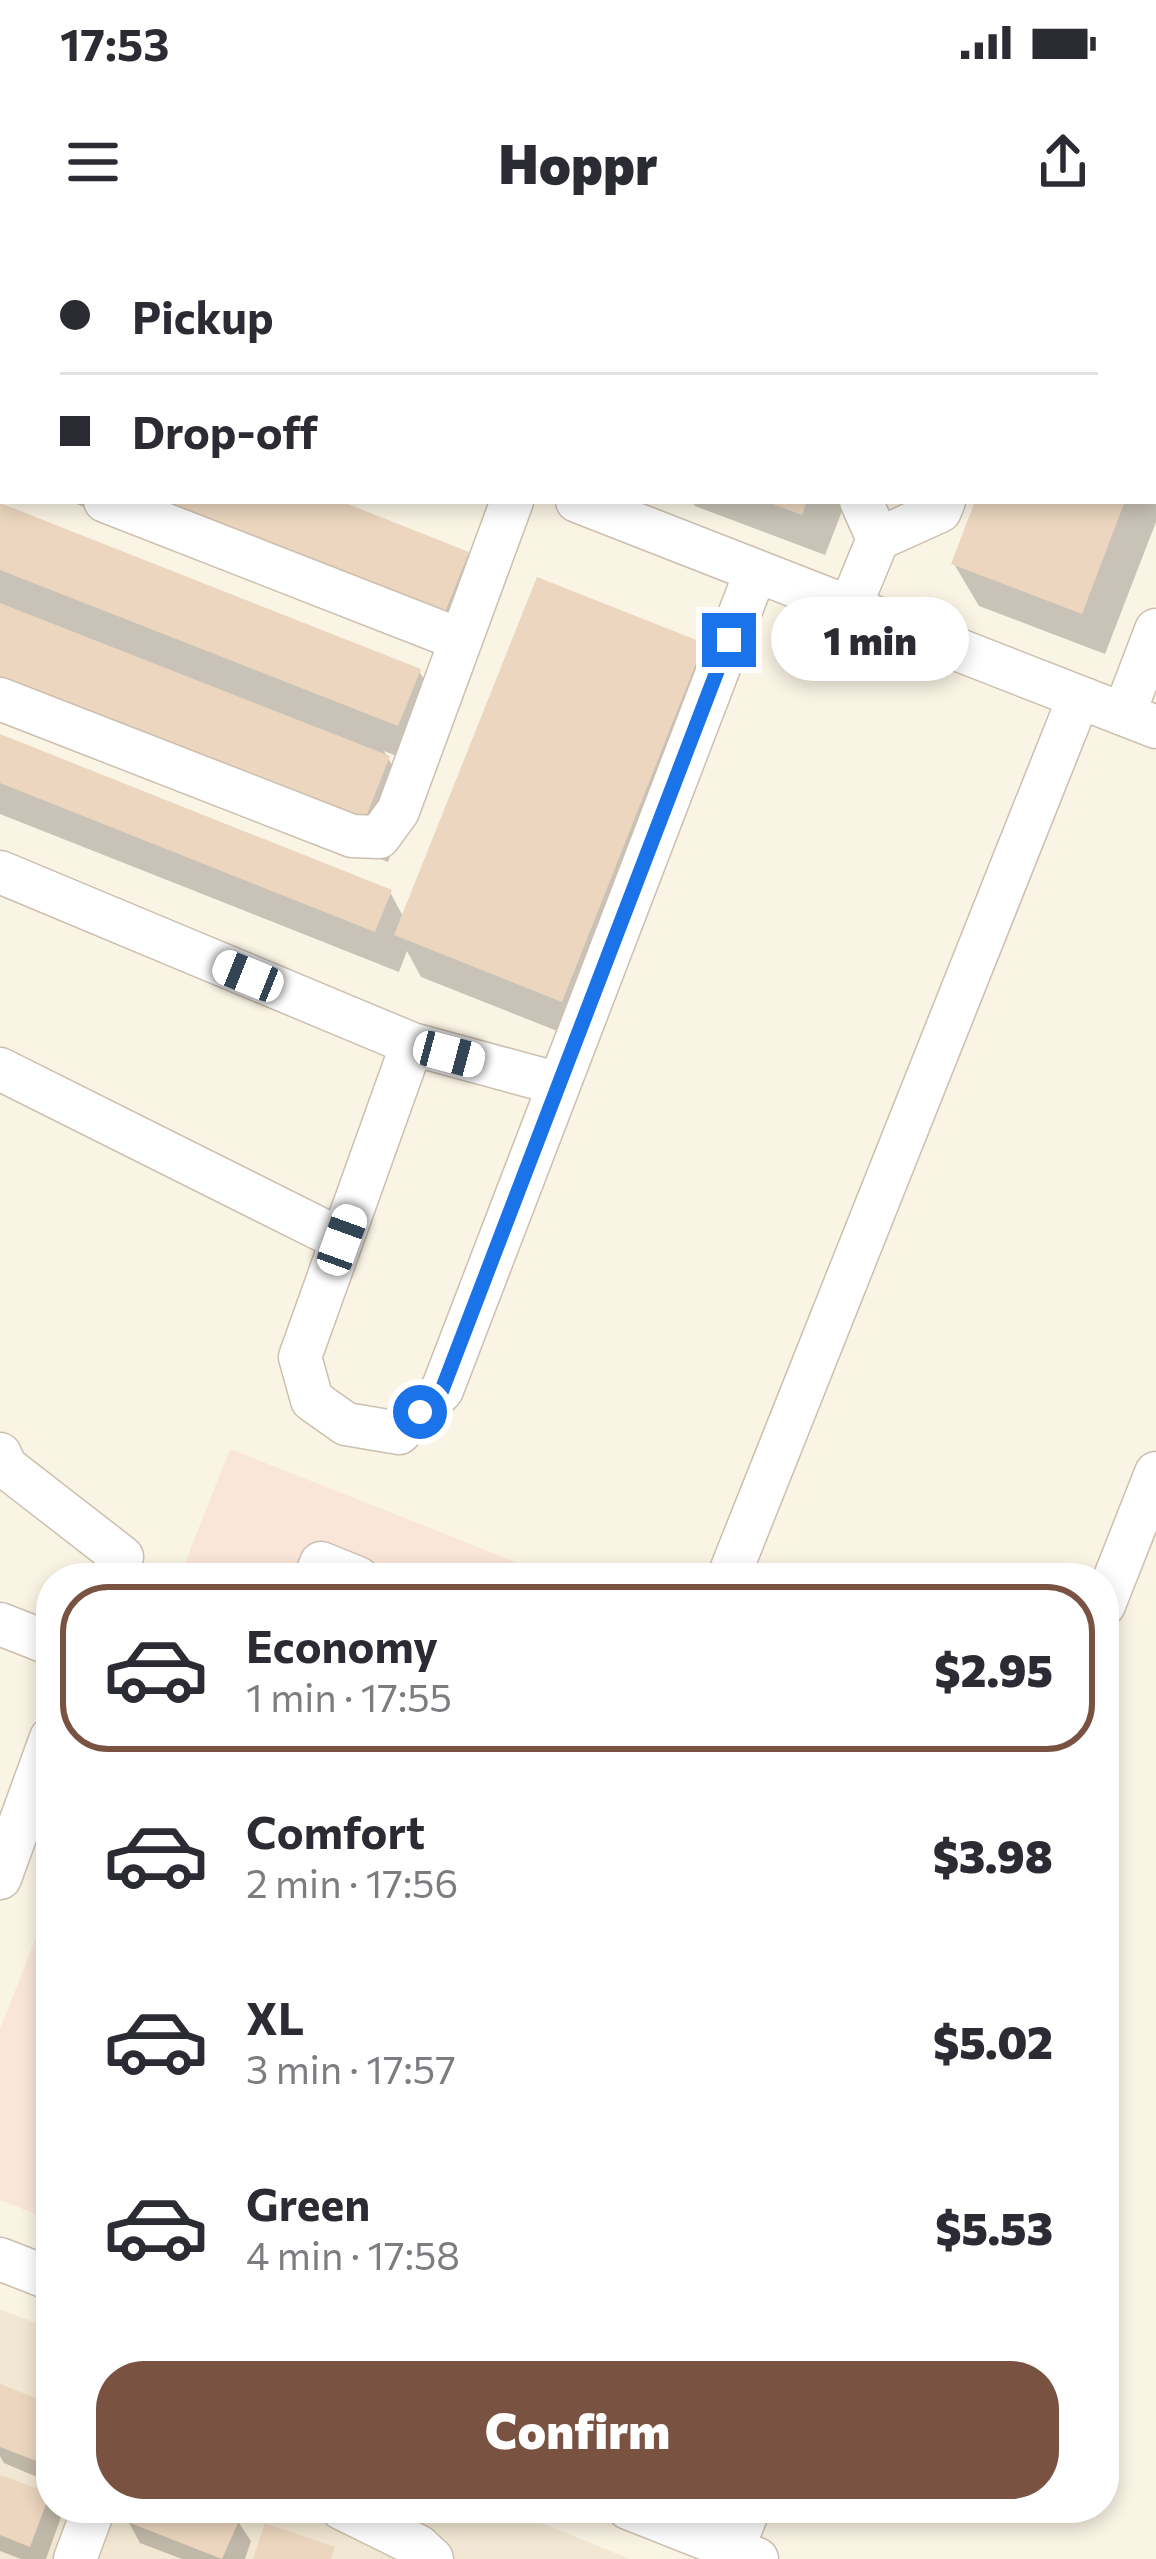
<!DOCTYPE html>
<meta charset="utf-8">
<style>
body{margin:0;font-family:Commissioner,sans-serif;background:#f2f2f3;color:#2b2b33;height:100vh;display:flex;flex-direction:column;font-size:45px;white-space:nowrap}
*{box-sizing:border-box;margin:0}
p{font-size:39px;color:#7c7c81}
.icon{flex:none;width:66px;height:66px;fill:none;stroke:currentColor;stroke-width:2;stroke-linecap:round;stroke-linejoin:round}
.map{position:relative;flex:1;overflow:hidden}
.sheet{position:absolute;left:36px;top:1323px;width:1083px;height:960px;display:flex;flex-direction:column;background:#fff;border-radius:48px;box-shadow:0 6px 18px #0003}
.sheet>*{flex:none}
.top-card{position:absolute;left:0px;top:0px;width:1158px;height:264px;box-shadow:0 6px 18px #0003;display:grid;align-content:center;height:264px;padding:0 60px;background:#fff}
.end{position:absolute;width:54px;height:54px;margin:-27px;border:15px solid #1a73e8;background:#fff;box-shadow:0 0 0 6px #fff}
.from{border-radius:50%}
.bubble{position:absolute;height:84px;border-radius:42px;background:#fff;box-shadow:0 6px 18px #0003;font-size:39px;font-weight:800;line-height:84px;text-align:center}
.car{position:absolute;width:36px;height:72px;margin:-36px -18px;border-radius:15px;box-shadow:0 0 9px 3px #0007;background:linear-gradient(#fff 24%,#345 0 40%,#fff 0 76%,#345 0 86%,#fff 0)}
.top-card b{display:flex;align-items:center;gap:42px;height:114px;font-size:45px}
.top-card b+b{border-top:3px solid #e1e1e2}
.top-card i{width:30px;height:30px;background:#2b2b33}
ul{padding:21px 0 0;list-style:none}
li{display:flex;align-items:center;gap:36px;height:168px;margin:0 24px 18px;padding:0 36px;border:6px solid transparent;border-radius:48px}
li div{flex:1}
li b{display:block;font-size:45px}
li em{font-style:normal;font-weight:800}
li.current{border-color:#795242}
li>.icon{width:108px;height:108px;stroke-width:1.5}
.button{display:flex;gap:24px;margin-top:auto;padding:24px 60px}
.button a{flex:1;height:138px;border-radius:48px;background:#795242;color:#fff;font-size:48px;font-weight:800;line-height:138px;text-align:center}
.status{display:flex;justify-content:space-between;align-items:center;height:84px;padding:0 60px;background:#fff;direction:ltr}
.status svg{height:33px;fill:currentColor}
header{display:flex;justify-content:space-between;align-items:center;height:156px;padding:0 60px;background:#fff;font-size:54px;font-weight:800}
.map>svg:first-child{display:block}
</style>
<div class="status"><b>17:53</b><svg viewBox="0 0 49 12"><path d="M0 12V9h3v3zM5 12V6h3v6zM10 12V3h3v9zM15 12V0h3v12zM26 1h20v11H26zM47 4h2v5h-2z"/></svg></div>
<header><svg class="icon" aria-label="menu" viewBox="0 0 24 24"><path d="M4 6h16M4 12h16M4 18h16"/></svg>Hoppr<svg class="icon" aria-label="share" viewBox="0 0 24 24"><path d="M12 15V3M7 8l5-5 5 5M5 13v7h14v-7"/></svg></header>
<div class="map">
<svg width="1156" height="2319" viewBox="0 0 1156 2319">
<rect width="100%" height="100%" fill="#faf4e4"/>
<path fill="#f1e7d3" d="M0 2069 51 2089V2268H504L630 2319H0Z"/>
<path fill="#f9e6d9" d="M230 1209 556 1338H179Z
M51 1660V1980L0 1960V1789Z"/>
<path fill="#0003" d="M91 0H142L141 3Z
M167 0H301L166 3Z
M434 0H631L433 3Z
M757 0H946L756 3Z
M1079 0H1156V282L1105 414 979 366 954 324 979 261H1155V3H1078Z
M0 131 3 132V235L0 234Z
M69 261H332L467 314 491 356 467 417Z
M692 261H846L825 315 695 266Z
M0 266 419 431 443 473 422 526 384 511 412 560 388 622 0 470Z
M702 405 726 447 585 802 421 737 407 711 399 732 0 574V497L390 652 404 678Z
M0 2147 51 2167V2243L4 2223 0 2216Z
M0 2238 48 2255 51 2268H55L61 2277 46 2319H21L0 2311Z
M132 2268H229L251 2301 245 2319H182L140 2303 128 2281Z"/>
<path fill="#ecd6bf" d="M148 261H340L469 312 443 377Z
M765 261H807L802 275Z
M975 261H1125L1082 374 951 324Z
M0 263 421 429 398 486 0 330Z
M537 337 704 403 562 762 394 695Z
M0 363 390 516 364 582 0 439Z
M0 494 392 650 375 692 0 543Z
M0 2144 51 2164V2210L45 2207 39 2222 0 2207Z
M0 2235 50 2253 30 2307 0 2295Z
M129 2268H220L241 2276 222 2319 125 2281Z
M265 2283 335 2307 331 2319H253Z"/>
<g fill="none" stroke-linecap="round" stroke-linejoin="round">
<defs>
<path id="minor" d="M286 3 287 0
M397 3 398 0
M614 3 615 0
M724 3 726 0
M941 3 942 0
M1043 3 1044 0
M0 36 3 37
M0 220 3 221
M105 261 461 400
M577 261 1156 487
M878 299 940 271 944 261
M850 367 878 299 861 261
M0 459 352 596 379 597 398 571 512 261
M1124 474 1156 390
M0 632 412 804
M0 829 342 1000
M559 844 412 804 300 1117 312 1160 346 1184 399 1193 442 1150 756 331
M0 1214 6 1227 122 1317 113 1338
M315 1338 321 1323 358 1338
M728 1338 1079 457
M1104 1365 1156 1233
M0 1384 51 1404
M0 1638 51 1498
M0 2019 51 2039
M341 2268 418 2306 432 2319
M628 2268 757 2319
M75 2319 94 2268
M729 2319 749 2268"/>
</defs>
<use href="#minor" stroke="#ccbfaf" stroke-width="45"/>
<use href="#minor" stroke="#fff" stroke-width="42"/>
</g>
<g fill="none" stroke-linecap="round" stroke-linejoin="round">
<path stroke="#1a73e8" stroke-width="15" d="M420 1172 442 1150 729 400"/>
</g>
</svg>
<i class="end from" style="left:420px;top:1172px"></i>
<i class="end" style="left:729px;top:400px"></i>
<div class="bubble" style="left:771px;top:357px;width:198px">1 min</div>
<i class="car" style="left:248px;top:736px;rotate:292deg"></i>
<i class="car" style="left:449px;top:814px;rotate:105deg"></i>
<i class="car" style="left:342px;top:1000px;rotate:20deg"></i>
<div class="top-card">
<b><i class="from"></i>Pickup</b>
<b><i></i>Drop-off</b>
</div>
<section class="sheet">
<ul>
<li class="current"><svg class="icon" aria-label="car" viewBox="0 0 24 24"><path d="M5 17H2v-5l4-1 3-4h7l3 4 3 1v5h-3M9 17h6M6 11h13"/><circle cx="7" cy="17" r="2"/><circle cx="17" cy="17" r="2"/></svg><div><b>Economy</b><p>1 min · 17:55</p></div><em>$2.95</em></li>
<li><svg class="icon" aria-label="car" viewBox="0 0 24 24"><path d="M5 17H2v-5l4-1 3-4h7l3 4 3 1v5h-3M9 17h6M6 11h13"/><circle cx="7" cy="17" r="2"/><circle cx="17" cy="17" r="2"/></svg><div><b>Comfort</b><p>2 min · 17:56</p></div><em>$3.98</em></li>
<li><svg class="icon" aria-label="car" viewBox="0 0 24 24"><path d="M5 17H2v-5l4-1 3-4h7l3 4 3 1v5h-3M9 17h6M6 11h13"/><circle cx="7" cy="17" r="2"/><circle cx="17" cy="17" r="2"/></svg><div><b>XL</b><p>3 min · 17:57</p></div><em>$5.02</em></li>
<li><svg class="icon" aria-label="car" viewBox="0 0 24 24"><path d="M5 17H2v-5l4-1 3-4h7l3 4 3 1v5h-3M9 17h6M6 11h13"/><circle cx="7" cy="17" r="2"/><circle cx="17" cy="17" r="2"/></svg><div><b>Green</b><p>4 min · 17:58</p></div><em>$5.53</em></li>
</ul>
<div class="button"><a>Confirm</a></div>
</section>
</div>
